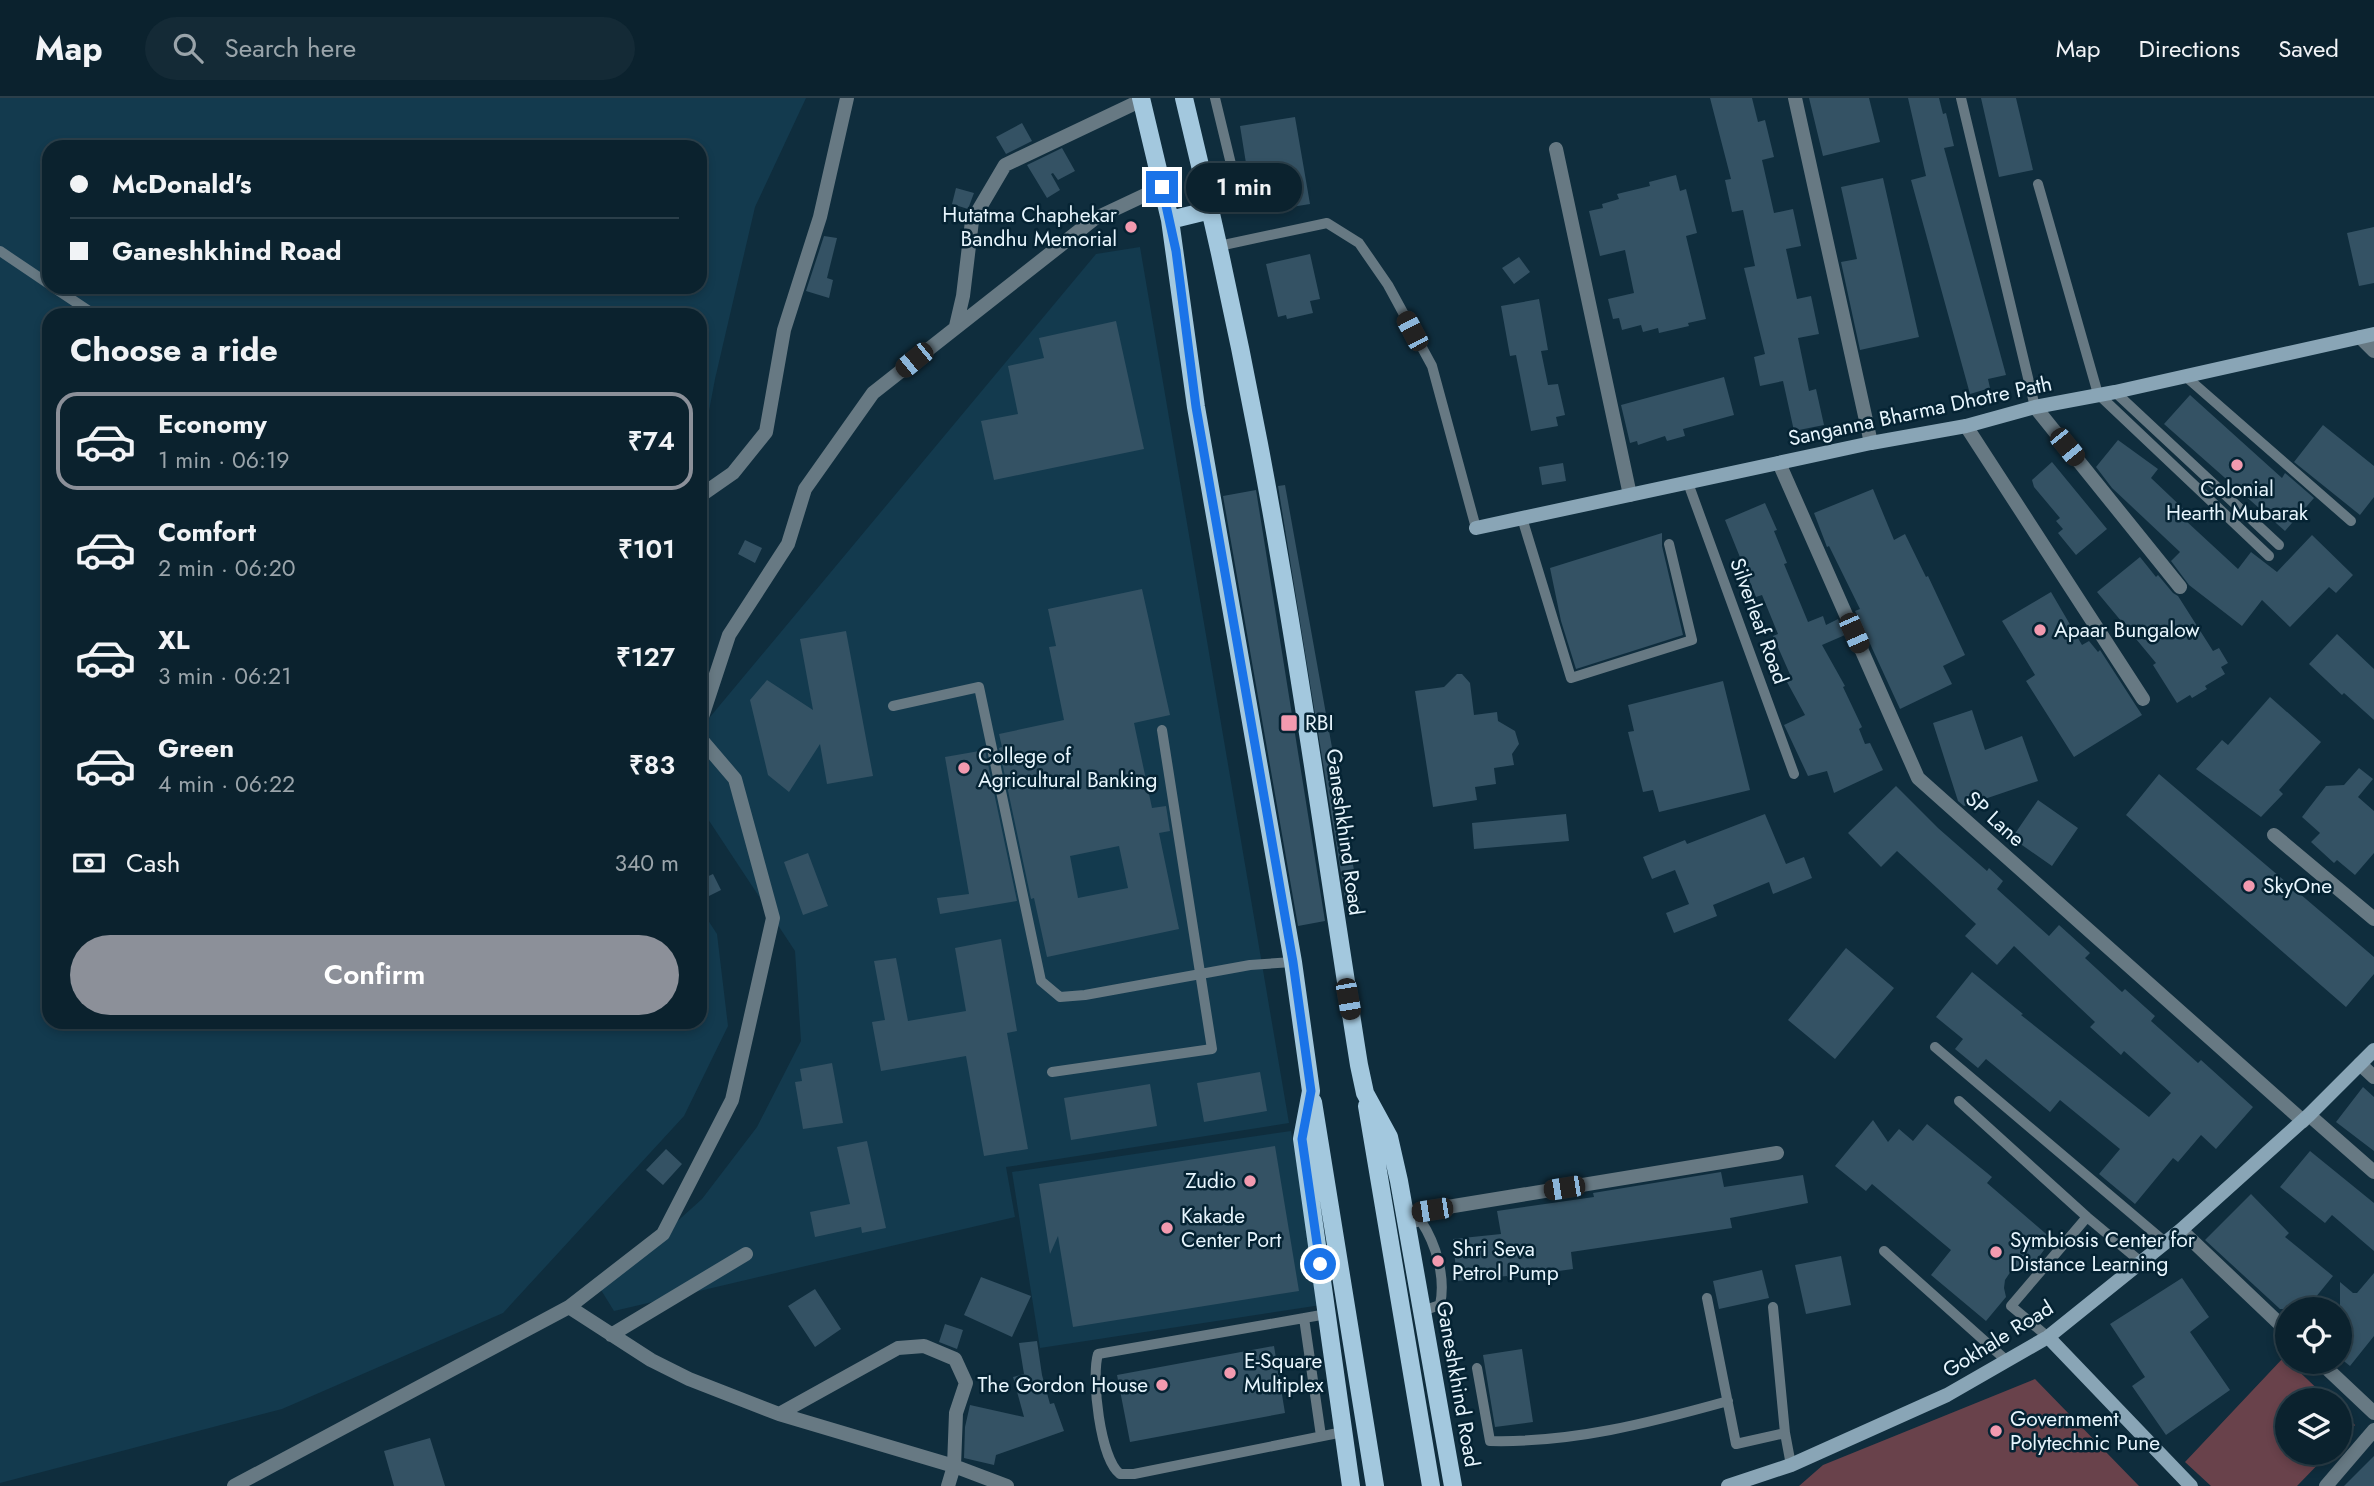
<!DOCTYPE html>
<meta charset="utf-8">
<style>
body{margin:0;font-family:Jost,sans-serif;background:#142a36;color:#f1f3f6;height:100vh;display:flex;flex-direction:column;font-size:26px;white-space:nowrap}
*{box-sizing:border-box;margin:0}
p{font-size:23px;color:#9aa4aa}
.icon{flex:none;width:38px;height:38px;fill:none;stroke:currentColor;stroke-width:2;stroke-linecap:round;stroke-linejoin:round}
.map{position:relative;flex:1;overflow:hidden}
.drawer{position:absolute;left:42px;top:210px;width:665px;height:721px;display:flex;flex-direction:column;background:#0b222e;border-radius:21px;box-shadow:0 4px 10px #0003,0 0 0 2px #2b3f4a}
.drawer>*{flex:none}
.top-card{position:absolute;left:42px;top:42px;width:665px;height:154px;border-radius:21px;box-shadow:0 4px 10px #0003,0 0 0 2px #2b3f4a;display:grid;align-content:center;height:154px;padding:0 28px;background:#0b222e}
.controls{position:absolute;left:2275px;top:1199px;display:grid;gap:14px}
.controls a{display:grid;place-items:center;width:77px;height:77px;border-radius:50%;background:#0b222e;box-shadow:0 4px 10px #0003,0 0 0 2px #2b3f4a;font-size:35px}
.end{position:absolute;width:32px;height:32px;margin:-16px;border:9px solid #1a73e8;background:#fff;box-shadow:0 0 0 4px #fff}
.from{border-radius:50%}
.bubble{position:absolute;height:49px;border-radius:24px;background:#0b222e;box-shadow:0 4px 10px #0003,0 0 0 2px #2b3f4a;font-size:23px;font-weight:600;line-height:49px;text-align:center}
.car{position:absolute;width:21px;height:42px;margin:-21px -10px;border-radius:9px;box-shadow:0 0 5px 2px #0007;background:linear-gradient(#222 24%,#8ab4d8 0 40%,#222 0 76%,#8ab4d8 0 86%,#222 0)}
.top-card b{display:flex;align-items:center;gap:24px;height:66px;font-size:26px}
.top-card b+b{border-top:2px solid #2b3f4a}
.top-card i{width:18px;height:18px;background:#f1f3f6}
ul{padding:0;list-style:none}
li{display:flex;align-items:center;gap:21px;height:98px;margin:0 14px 10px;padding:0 14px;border:4px solid transparent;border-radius:21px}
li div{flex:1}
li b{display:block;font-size:26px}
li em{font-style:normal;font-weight:600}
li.active{border-color:#8c9099}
li>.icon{width:63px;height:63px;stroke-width:1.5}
h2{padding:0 28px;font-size:32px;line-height:84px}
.pay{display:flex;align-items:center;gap:18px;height:77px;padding:0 28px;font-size:26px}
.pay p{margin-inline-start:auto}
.cta{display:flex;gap:14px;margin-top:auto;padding:14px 28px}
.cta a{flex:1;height:80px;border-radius:42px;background:#8c9099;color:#fff;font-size:28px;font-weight:600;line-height:80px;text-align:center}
header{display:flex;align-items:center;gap:42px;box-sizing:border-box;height:98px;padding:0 35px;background:#0b222e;border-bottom:2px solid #2b3f4a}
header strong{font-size:33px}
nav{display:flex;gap:38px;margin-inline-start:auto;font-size:24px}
.search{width:490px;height:63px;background:#142a36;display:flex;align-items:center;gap:18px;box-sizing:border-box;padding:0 24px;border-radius:38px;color:#9aa4aa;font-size:26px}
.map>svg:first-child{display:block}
</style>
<header>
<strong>Map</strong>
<div class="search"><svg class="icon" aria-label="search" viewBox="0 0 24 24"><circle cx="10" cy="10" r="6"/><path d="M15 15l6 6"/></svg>Search here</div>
<nav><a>Map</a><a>Directions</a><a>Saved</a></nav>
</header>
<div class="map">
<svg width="2374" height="1388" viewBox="0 0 2374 1388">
<rect width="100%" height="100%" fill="#0f2d3d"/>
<path fill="#133a4e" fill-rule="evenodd" d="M0 0H806L755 109 715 281 706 329 700 333V217H49V924H700V810L717 836 728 928 684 1018 503 1215 282 1311 0 1385ZM49 49H700V189H49Z
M1140 149 1289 1025 1006 1069 1015 1119 614 1213 601 1192 702 1101 757 1029 801 943 795 853 700 709V631L1096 156Z
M1291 1033 1321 1207 1040 1250 1012 1074Z"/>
<path fill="#69424b" d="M2284 1259 2329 1302H2287V1354L2329 1355 2297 1388H2211L2185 1364Z
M2035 1281 2139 1388H1799L1823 1367Z
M2340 1312 2355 1327 2340 1343Z"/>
<path fill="#345264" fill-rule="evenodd" d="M1710 0H1752L1758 24 1765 22 1774 59 1762 62 1774 115 1793 111 1801 148 1786 151 1797 201 1811 198 1819 236 1798 240 1809 293 1816 291 1824 327 1794 333 1783 283 1760 288 1754 259 1765 256 1744 170 1755 168 1743 112 1732 114 1725 82 1731 81Z
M1809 0H1869L1880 44 1823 58Z
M1908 0H1939L1943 16 1946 15 1954 48 1944 50 2006 277 1988 281 1990 290 1970 296 1911 82 1926 78Z
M1981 0H2016L2033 72 1999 79Z
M1295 19 1310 106 1254 115 1240 28Z
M1022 25 1032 43 1006 56 996 39Z
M1062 50 1075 73 1058 82 1053 75 1051 76 1060 92 1047 100 1027 67Z
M1676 77 1680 93 1686 91 1697 135 1686 138 1706 221 1688 225 1689 228 1659 235 1658 230 1643 234 1641 227 1622 232 1619 220 1613 221 1608 201 1634 195 1625 152 1600 158 1589 113 1603 110 1602 106 1619 101 1617 96 1650 88 1649 84Z
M1883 80 1919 239 1860 252 1841 164 1857 161 1841 89Z
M956 90 974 95 968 111 952 106Z
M2374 129V185L2359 188 2347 135Z
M824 138 837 140 827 180 833 182 829 200 806 193Z
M1310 156 1320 201 1310 203 1313 215 1287 221 1286 217 1278 219 1266 166Z
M1519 159 1530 174 1514 186 1502 170Z
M1539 201 1548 252 1541 253 1548 287 1558 286 1565 317 1556 319 1558 328 1531 333 1516 257 1510 258 1501 208Z
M1116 223 1144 351 994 382 981 323 1018 316 1008 268 1044 260 1039 240Z
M1724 279 1734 317 1683 331 1685 338 1667 343 1665 338 1638 347 1637 343 1630 345 1621 307Z
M2190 297 2282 380 2285 375 2314 400 2285 433 2164 326Z
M2323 327 2374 368V399L2360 417 2294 364Z
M2118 342 2158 371 2151 380 2190 417 2185 422 2238 471 2251 454 2277 474 2312 437 2353 477 2336 495 2329 489 2290 529 2262 502 2242 528 2189 487 2171 463 2180 454 2112 390 2096 369Z
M2052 364 2107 431 2076 457 2058 435 2063 431 2056 423 2060 420 2034 389 2032 382Z
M1563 365 1566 383 1542 387 1539 369Z
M1285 387 1362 817 1348 819 1278 388Z
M1873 391 1894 442 1905 436 1926 479 1928 478 1965 557 1943 568 1952 586 1900 611 1855 513 1860 511 1829 448 1827 449 1814 415Z
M1256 392 1325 823 1298 828 1223 398Z
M1765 405 1777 432 1774 433 1787 465 1784 466 1808 524 1823 518 1826 527 1838 521 1845 537 1822 547 1845 588 1843 589 1862 629 1859 631 1865 646 1870 645 1883 672 1834 695 1827 673 1808 678 1786 631 1784 627 1805 617 1787 584 1792 581 1773 538 1778 536 1762 497 1756 499 1725 422Z
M1662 435V448L1683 537 1576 571 1561 523 1550 470Z
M745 442 762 450 755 465 738 456Z
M2140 459 2156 479 2158 477 2173 495 2178 498 2213 553 2219 550 2228 565 2221 569 2225 576 2205 588 2207 591 2192 600 2190 597 2177 605 2153 567 2156 565 2097 494Z
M1142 491 1170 617 1134 625 1152 710 1166 708 1170 733 1159 735 1179 831 1047 859 1034 800 1031 801 999 650 1002 649 999 636 1064 622 1049 549 1056 548 1048 511ZM1119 748 1128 790 1078 800 1070 758Z
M2051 494 2082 547 2089 543 2098 554 2100 552 2142 617 2074 659 2026 583 2035 577 2002 523Z
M846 533 873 678 827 686 820 646 789 694 768 677 750 602 767 582 813 612 800 541Z
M2337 536 2374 571V622L2344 595 2342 597 2309 566Z
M1457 576H1462L1470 585 1474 617 1497 614 1498 623 1515 633 1519 646 1512 656 1514 667 1494 670 1496 686 1475 689 1477 702 1433 709 1415 593 1444 589Z
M1723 583 1750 692 1659 714 1653 692 1643 694 1628 634 1634 633 1628 607Z
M2270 599 2321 644 2279 692 2283 696 2261 719 2196 671 2222 642 2228 647Z
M1972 612 1985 652 2022 638 2038 683 1964 708 1958 703 1933 625Z
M985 652 1017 803 940 816 937 800 969 796 945 659Z
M2359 670 2373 681 2358 699 2374 713V755L2355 777 2337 762 2334 765 2311 744 2320 735 2302 719 2326 688 2344 687Z
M2159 676 2374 859V876L2346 909 2126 717Z
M1896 688 1938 730 1987 773 1989 770 2003 783 1997 791 2049 838 2059 827 2090 855 2085 860 2122 894 2125 891 2155 918 2151 923 2198 965 2201 962 2253 1009 2216 1051 2201 1037 2178 1064 2173 1060 2135 1106 2099 1076 2120 1051 2060 1002 2050 1014 1986 961 1978 970 1955 951 1963 941 1936 919 1972 874 2023 916 2021 917 2149 1019 2171 995 2124 953 2121 957 2090 929 2095 924 2014 848 1997 867 1965 838 1976 826 1897 753 1881 769 1848 735Z
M2038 702 2078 730 2052 768 2012 740Z
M1566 716 1569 743 1474 751 1472 725Z
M1765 716 1786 766 1804 759 1812 780 1773 796 1769 784 1713 807 1717 818 1674 835 1666 815 1689 806 1675 772 1652 781 1643 759 1685 742 1687 746Z
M808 755 828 808 803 817 784 764Z
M713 776 721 792 705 800 700 789V782Z
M1001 841 1017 933 1007 935 1028 1051 984 1058 966 958 881 973 872 924 885 922 874 863 896 860 908 923 966 913 955 850Z
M1846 850 1894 890 1835 961 1788 922Z
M832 965 843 1025 803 1031 795 984 802 983 800 971Z
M1260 974 1267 1013 1204 1024 1197 985Z
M1150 986 1157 1028 1071 1042 1064 1000Z
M2363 989 2374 999V1053L2336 1024Z
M1873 1022 1888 1044 1899 1031 1913 1043 1927 1026 1992 1079 1987 1085 2052 1141 2033 1167 2020 1168 2011 1173 2005 1182 2004 1190 2006 1199 1986 1223 1931 1177 1951 1152 1872 1086 1866 1093 1835 1068Z
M867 1043 886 1130 862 1135 861 1129 815 1139 810 1114 850 1106 837 1049Z
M1275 1048 1299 1193 1073 1229 1058 1138 1050 1156 1039 1086Z
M666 1051 682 1066 663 1087 646 1072Z
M2310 1053 2374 1105V1153L2332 1117 2325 1125 2280 1089Z
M1721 1074 1724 1089 1803 1077 1808 1105 1730 1120 1732 1130 1571 1154 1573 1171 1508 1180 1507 1178 1457 1183 1453 1141 1501 1136 1497 1113 1594 1099 1593 1095Z
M2251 1096 2289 1135 2285 1139 2333 1178 2306 1211H2280L2205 1142Z
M1841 1158 1851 1207 1806 1216 1795 1167Z
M1762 1172 1769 1200 1719 1211 1713 1183Z
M2374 1175V1238L2350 1268 2340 1260V1184L2353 1195H2357Z
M981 1179 1031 1198 1012 1239 964 1217Z
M2182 1180 2209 1219 2190 1234 2230 1292 2166 1337 2132 1288 2145 1279 2110 1226Z
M815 1191 841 1231 815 1249 788 1208Z
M945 1226 963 1232 957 1251 939 1244Z
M1037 1243 1042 1277 1050 1306 1054 1305 1064 1333 996 1357 994 1367 964 1360 965 1329 970 1307 1024 1319 1013 1279 1024 1276 1019 1245Z
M1274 1248 1285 1315 1130 1344 1117 1277Z
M1522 1251 1533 1324 1495 1329 1483 1257Z
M430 1340 445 1388H394L384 1353Z
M2374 1358V1388H2344Z"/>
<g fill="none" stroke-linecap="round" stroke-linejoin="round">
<path stroke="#677983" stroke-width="10" d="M1215 0 1238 95
M1961 0 2035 309
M2038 86 2098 296 2269 458
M1219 148 1327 125 1359 145 1388 187 1432 268 1476 430
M0 153 49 186
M53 189 95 217
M2184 277 2351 423
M2115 294 2279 447
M1688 385 1794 676
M1522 420 1571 580 1692 542 1669 446
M893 608 979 589 1041 883 1060 899 1085 897 1250 867 1293 864
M1935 949 2165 1144
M1052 974 1212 951 1162 632
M1959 1003 2087 1119 2141 1164
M1407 1126 1421 1123C1436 1146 1446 1179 1440 1207L1422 1213
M1884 1153 2007 1263
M1707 1200 1736 1346 1785 1335
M1773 1209 1785 1335 1791 1367
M1327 1216 1098 1256C1091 1279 1100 1361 1120 1376H1134L1343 1334
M1304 1220 1321 1338
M2048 1239 2011 1208 2087 1119
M1477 1270 1490 1343C1572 1345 1649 1325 1728 1303"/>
<path stroke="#677983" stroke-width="14" d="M1795 0 1871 345
M1556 51 1630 397
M956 228 963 198 972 123 1005 67 1142 2
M2360 239 2374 253
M2035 309 2180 489
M1966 328 2143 601
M1779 365 1918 680 2303 1023
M700 398 733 375 766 334 784 232 820 119 847 0
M700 625 729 537 788 446 805 391 873 295 1094 121 1162 89
M2274 737 2374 821
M2360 966 2374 979
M2309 1017 2374 1074
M1405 1116 1777 1055
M2181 1132 2287 1233
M569 1209 663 1136 732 1002 773 820 735 681 700 640
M611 1237 746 1156
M2320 1264 2374 1315
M779 1316 954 1368 948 1388
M234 1388 569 1209 651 1262 689 1281 779 1316 898 1250 924 1248 955 1261 966 1285 956 1315 954 1368 1007 1388
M2326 1388 2374 1332"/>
<path stroke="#89a5b6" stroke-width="14" d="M1476 430 1871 345 1966 328 2035 309 2115 294 2374 236
M2048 1239 2191 1388
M1728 1388 1791 1367 1947 1297 2048 1239 2181 1132 2309 1017 2374 952"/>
<path stroke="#a3c8de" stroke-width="18" d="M1141 0 1170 122 1196 309 1293 864 1311 993 1302 1041 1351 1388
M1184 0C1212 115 1237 230 1259 346 1298 552 1326 760 1359 967L1365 995 1389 1039 1399 1083 1453 1388
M1170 122 1211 112
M1313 1004 1375 1388
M1367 1008 1431 1388"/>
</g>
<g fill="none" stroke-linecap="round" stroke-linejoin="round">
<path stroke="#1a73e8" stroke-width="9" d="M1162 89 1176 153 1196 309 1293 864 1311 993 1302 1041 1320 1166"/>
</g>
<g fill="#f29aaf" stroke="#052333" stroke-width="2.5">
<circle cx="1131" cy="129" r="7"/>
<circle cx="2237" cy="367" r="7"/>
<circle cx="2040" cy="532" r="7"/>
<rect x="1280" y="616" width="18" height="18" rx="3.5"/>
<circle cx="964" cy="670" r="7"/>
<circle cx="2249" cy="788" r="7"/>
<circle cx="1250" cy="1083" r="7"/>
<circle cx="1167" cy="1130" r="7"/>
<circle cx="1996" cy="1154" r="7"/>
<circle cx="1438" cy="1163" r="7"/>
<circle cx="1230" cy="1275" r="7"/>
<circle cx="1162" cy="1287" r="7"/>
<circle cx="1996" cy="1333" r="7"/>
</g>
<g text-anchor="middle" stroke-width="5" stroke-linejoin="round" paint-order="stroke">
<g font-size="21" fill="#e7f5fd" stroke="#052333" text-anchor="start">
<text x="1117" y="124" text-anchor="end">Hutatma Chaphekar<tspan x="1117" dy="24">Bandhu Memorial</tspan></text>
<text x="2237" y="398" text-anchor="middle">Colonial<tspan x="2237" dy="24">Hearth Mubarak</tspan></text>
<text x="2054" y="539">Apaar Bungalow</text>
<text x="1305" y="632">RBI</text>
<text x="978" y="665">College of<tspan x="978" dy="24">Agricultural Banking</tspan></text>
<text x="2263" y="795">SkyOne</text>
<text x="1236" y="1090" text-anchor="end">Zudio</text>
<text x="1181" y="1125">Kakade<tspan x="1181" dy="24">Center Port</tspan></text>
<text x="2010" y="1149">Symbiosis Center for<tspan x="2010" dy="24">Distance Learning</tspan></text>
<text x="1452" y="1158">Shri Seva<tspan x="1452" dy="24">Petrol Pump</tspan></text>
<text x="1244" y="1270">E-Square<tspan x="1244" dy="24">Multiplex</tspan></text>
<text x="1148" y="1294" text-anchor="end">The Gordon House</text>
<text x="2010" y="1328">Government<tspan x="2010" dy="24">Polytechnic Pune</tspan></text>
</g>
<g font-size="21" fill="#e7f5fd" stroke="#052333">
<text transform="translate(1920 313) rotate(-12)" y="7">Sanganna Bharma Dhotre Path</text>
<text transform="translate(1759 523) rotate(70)" y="7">Silverleaf Road</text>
<text transform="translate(1995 721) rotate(42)" y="7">SP Lane</text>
<text transform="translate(1345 734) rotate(82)" y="7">Ganeshkhind Road</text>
<text transform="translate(1998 1241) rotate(-32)" y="7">Gokhale Road</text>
<text transform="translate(1458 1286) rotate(80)" y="7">Ganeshkhind Road</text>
</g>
</g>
</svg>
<div class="controls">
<a><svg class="icon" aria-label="locate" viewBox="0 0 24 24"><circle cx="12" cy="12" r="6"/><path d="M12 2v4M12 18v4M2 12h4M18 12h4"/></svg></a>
<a><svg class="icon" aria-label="layers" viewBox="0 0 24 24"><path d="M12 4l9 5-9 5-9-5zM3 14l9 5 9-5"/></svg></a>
</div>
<i class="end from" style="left:1320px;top:1166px"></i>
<i class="end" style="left:1162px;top:89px"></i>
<div class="bubble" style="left:1186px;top:65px;width:116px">1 min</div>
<i class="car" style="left:1412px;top:233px;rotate:332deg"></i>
<i class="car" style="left:914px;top:262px;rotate:231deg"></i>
<i class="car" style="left:2067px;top:349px;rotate:141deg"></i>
<i class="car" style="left:1854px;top:535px;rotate:156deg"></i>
<i class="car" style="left:1348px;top:901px;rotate:170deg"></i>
<i class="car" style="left:1564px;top:1090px;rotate:261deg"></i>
<i class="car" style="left:1432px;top:1112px;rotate:261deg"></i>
<div class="top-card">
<b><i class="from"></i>McDonald's</b>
<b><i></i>Ganeshkhind Road</b>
</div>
<section class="drawer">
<h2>Choose a ride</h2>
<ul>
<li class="active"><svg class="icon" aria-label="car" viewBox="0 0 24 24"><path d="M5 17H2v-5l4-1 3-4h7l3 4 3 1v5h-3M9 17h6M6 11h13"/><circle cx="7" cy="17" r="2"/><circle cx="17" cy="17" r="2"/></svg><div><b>Economy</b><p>1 min · 06:19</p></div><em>₹74</em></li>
<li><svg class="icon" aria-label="car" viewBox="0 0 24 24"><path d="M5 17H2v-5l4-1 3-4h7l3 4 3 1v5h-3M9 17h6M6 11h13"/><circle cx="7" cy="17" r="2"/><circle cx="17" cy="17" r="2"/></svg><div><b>Comfort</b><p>2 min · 06:20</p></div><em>₹101</em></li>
<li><svg class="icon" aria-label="car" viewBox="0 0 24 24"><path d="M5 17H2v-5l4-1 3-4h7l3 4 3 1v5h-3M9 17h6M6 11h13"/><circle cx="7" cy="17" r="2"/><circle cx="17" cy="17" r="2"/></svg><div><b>XL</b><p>3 min · 06:21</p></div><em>₹127</em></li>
<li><svg class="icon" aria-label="car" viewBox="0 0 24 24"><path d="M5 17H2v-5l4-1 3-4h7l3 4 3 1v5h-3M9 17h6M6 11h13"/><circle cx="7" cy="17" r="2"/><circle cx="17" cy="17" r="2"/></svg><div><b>Green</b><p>4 min · 06:22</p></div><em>₹83</em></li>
</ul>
<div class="pay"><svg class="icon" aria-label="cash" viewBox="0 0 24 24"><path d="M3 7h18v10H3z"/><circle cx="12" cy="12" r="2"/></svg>Cash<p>340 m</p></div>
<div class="cta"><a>Confirm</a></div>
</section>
</div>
